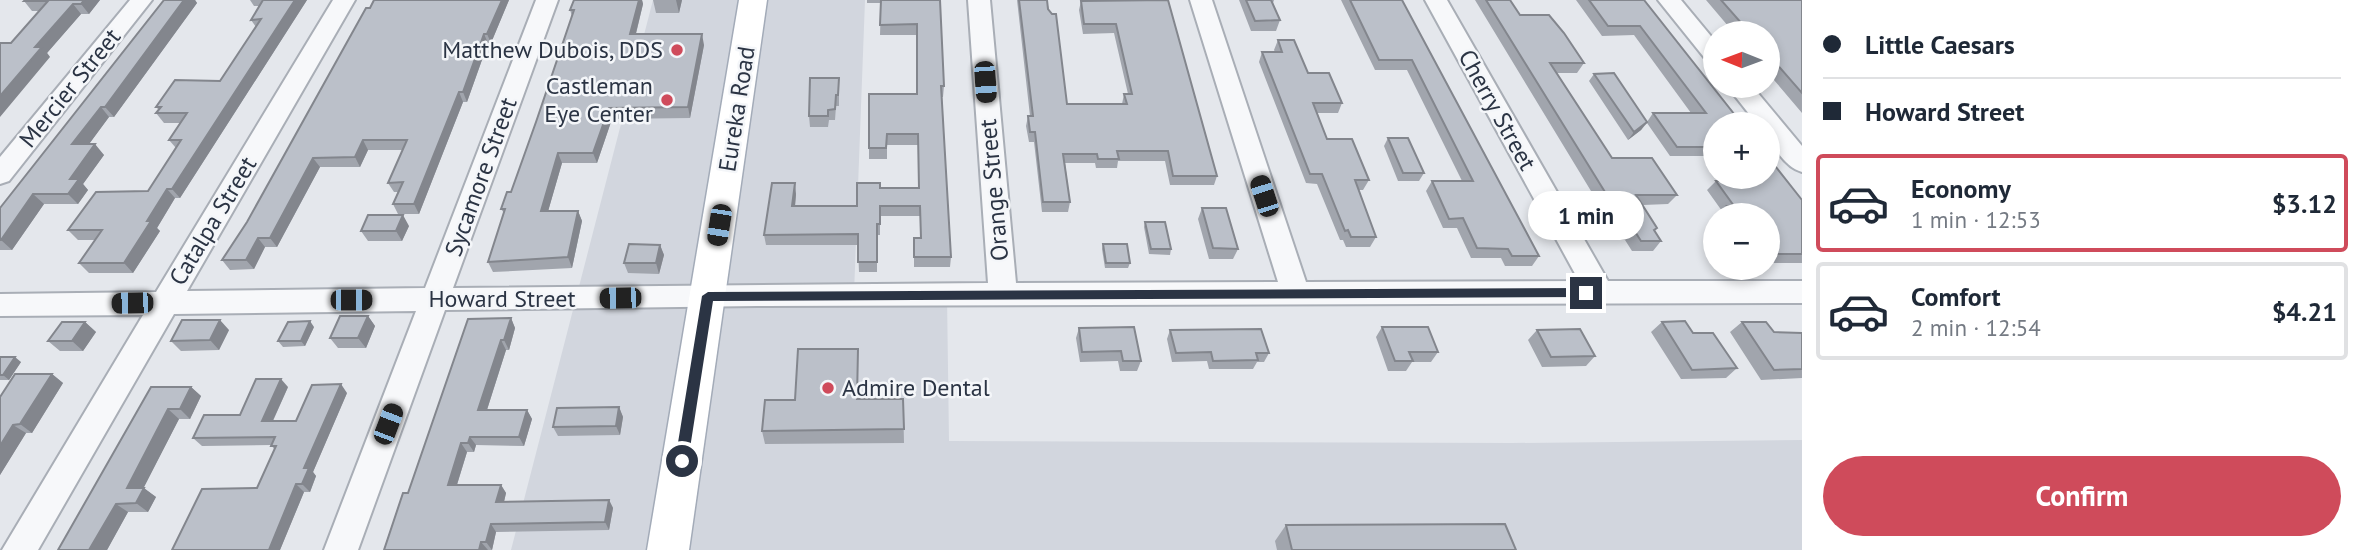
<!DOCTYPE html>
<meta charset="utf-8">
<style>
body{margin:0;font-family:"PT Sans",sans-serif;background:#f6f6f7;color:#1f2937;height:100vh;display:flex;flex-direction:column;font-size:26px;white-space:nowrap}
*{box-sizing:border-box;margin:0}
p{font-size:23px;color:#747a83}
.icon{flex:none;width:38px;height:38px;fill:none;stroke:currentColor;stroke-width:2;stroke-linecap:round;stroke-linejoin:round}
.map{position:relative;flex:1;overflow:hidden}
.panel{display:flex;flex-direction:column;background:#fff;width:560px}
.panel>*{flex:none}
.hud{display:grid;align-content:center;height:154px;padding:0 21px;background:#fff}
.needle{width:46px;rotate:271deg}
.buttons{position:absolute;left:1703px;top:21px;display:grid;gap:14px}
.buttons a{display:grid;place-items:center;width:77px;height:77px;border-radius:50%;background:#fff;box-shadow:0 4px 10px #0003;font-size:35px}
.end{position:absolute;width:32px;height:32px;margin:-16px;border:9px solid #2b3444;background:#fff;box-shadow:0 0 0 4px #fff}
.from{border-radius:50%}
.bubble{position:absolute;height:49px;border-radius:24px;background:#fff;box-shadow:0 4px 10px #0003;font-size:23px;font-weight:800;line-height:49px;text-align:center}
.car{position:absolute;width:21px;height:42px;margin:-21px -10px;border-radius:9px;box-shadow:0 0 5px 2px #0007;background:linear-gradient(#222 24%,#8ab4d8 0 40%,#222 0 76%,#8ab4d8 0 86%,#222 0)}
.hud b{display:flex;align-items:center;gap:24px;height:66px;font-size:26px}
.hud b+b{border-top:2px solid #e0e1e3}
.hud i{width:18px;height:18px;background:#1f2937}
ul{padding:0;list-style:none}
li{display:flex;align-items:center;gap:21px;height:98px;margin:0 14px 10px;padding:0 7px;border:4px solid #e0e1e3;border-radius:7px}
li div{flex:1}
li b{display:block;font-size:26px}
li em{font-style:normal;font-weight:800}
li.current{border-color:#cf4b5b}
li>.icon{width:63px;height:63px;stroke-width:1.5}
.cta{display:flex;gap:14px;margin-top:auto;padding:14px 21px}
.cta a{flex:1;height:80px;border-radius:42px;background:#cf4b5b;color:#fff;font-size:28px;font-weight:800;line-height:80px;text-align:center}
main{display:flex;flex:1;min-height:0}
.map>svg:first-child{display:block}
</style>
<main>
<div class="map">
<svg width="1802" height="550" viewBox="0 0 1802 550">
<rect width="100%" height="100%" fill="#e4e7ec"/>
<path fill="#d2d6de" d="M653 0H865L854 294 947 296 949 441 1512 443 1802 440V550H511Z"/>
<g fill="none" stroke-linecap="round" stroke-linejoin="round">
<defs>
<path id="minor" d="M130 0H152L9 181 0 184V157Z
M333 0H355L187 291 425 288 536 0H558L453 288 988 283 968 0H990L1016 283 1278 282 1190 0H1212L1306 282 1579 281 1425 0H1447L1608 281H1802V303L757 306 445 310 358 550H324L416 311 174 314 38 550H2L143 315 0 316V294L156 292Z
M1658 0H1681L1715 41V63L1707 61Z
M1727 86H1752L1802 146V172C1784 167 1768 142 1768 124H1757Z"/>
<path id="major" d="M739 0H767L689 550H647Z"/>
</defs>
<use href="#minor" stroke="#a9aeb6" stroke-width="4"/>
<use href="#major" stroke="#a3abb8" stroke-width="3"/>
<use href="#minor" fill="#f7f8fa" fill-rule="evenodd"/>
<use href="#major" fill="#fff" fill-rule="evenodd"/>
</g>
<path fill="#a1a5ad" d="M100 0 89 14H81L47 53 50 57 11 43 39 11H32L24 1Z
M184 0H195L197 3 114 117H109L89 144 104 155 83 184 88 190 78 204H44L12 250H0V208Z
M250 0H307L180 198H175L157 228 160 231 133 273H89L79 263 95 240H78L68 230 148 191 176 148 169 140 181 123H164L156 113 159 110 156 107 220 81 256 27 251 20 259 6H254Z
M374 0H509L491 43H488L467 102H463L419 214H398L393 204 398 192H394L388 183 403 150H368L360 167H320L277 247H265L254 269 230 270 222 260 247 222Z
M574 0H642L643 4 636 34 704 45 690 118 612 119 597 163H562L548 211H578L582 221 572 268 493 272 488 262 504 213 501 209 511 192 536 122 572 16 570 10Z
M653 0H682L679 13H656Z
M867 0H940L944 86 943 97H942L951 257 950 267H914V238H921L920 216H880V235H877V272H859L858 245H766L764 235 796 194 795 206H857L880 188H918V145H887V159H869V148L917 94V35H880L881 3H867Z
M1017 0H1047L1067 104H1122L1124 94H1128L1114 33 1083 34 1079 10 1081 1 1168 0 1217 176 1214 185H1170L1165 161H1118L1117 168H1096L1095 163H1065L1070 202 1068 212H1042L1034 142H1029L1026 126 1028 116H1030Z
M1239 0H1274L1273 3 1280 20 1276 31H1251Z
M1341 0H1402L1539 256 1532 266H1505L1501 258H1471L1457 228H1443L1426 191 1432 181H1462L1407 70H1375Z
M1475 0H1510L1520 15 1584 63 1577 73H1557L1612 158 1677 195 1668 204 1643 205 1657 228 1655 231 1661 241 1653 251H1632L1625 240H1616L1605 223 1608 219Z
M1576 0H1644L1715 124V156H1670L1647 123 1641 130 1628 140 1589 81 1594 74 1647 122 1653 113H1691L1634 35 1602 36Z
M1706 0H1802V113L1768 73V33H1734Z
M1278 40 1308 73 1342 103 1338 113H1317L1327 139 1369 180 1363 190H1358L1376 237 1370 247H1346L1343 240H1340L1317 184 1306 183 1259 62 1262 52H1275L1274 50Z
M839 78V106H836L835 120H829L828 127H810L809 116Z
M1388 138 1424 173 1419 181H1398L1384 146Z
M1738 177H1768L1802 200V263H1768V215H1718L1722 211 1707 190 1716 181H1741Z
M1202 208 1238 249 1233 259H1209L1198 219Z
M1145 222 1171 249 1170 255 1149 254 1144 227Z
M409 226 402 241H368L361 231Z
M1103 244 1130 263 1128 268H1105L1102 249Z
M660 245 664 255 659 274 628 273 624 263Z
M368 316 375 326 366 348H338L330 338Z
M511 318 515 328 509 350H506L487 410H527L532 419 524 446 476 445 474 452H467L457 485H501L506 493 504 502 609 500 613 508 609 530 496 532 492 550H384L408 493Z
M85 322 96 332 83 351H60L48 341Z
M1662 322 1693 333 1737 368 1726 378 1681 379 1651 332Z
M1742 322 1774 332 1802 333V378L1761 380 1730 332Z
M314 327 305 346 283 347 278 341Z
M1382 327 1438 352 1431 362H1412L1406 371H1388L1376 337Z
M1079 328 1141 361 1137 371H1120L1118 361 1080 362 1076 338Z
M229 330 219 350 181 351 171 341Z
M1170 330 1269 353 1264 362H1257L1253 369H1209L1207 361 1172 362 1167 339Z
M1537 330 1595 356 1586 366 1542 367 1528 340Z
M0 357 21 362 9 380H0Z
M858 363V399H903L904 443 765 444 762 431 795 400Z
M52 374 63 383 32 433H26L0 475V397Z
M151 387H191L201 396 190 419H179L143 488 156 497 148 512H128L107 550H58Z
M288 387 273 421H296L347 393 313 472 316 476 310 492H304L280 550H172L257 488 275 450 271 445 202 446 193 438 240 415Z
M619 407 623 417 620 435 558 436 553 427Z
M1286 525 1516 550H1277L1275 541Z"/>
<path fill="#83868d" d="M84 0H100L89 14 81 4Z
M184 0H195L197 3 114 117 105 107Z
M295 0H307L180 198 172 189Z
M502 0H509L491 43 487 34Z
M639 0H642L643 4 633 45 630 34Z
M676 0H682L679 13Z
M73 4 81 14 47 53 50 57 0 117V96L35 47Z
M484 34 488 43 467 102 463 92Z
M702 34 704 45 690 118 688 107Z
M459 92 463 102 419 214 414 204Z
M101 107 109 117 81 155 72 144Z
M609 108 612 119 597 163 593 153Z
M1647 122 1641 130 1628 140 1634 132Z
M363 140 368 150 360 167 355 157Z
M95 144 104 155 83 184 88 190 78 204 68 194 70 179Z
M558 153 562 163 545 222 541 211Z
M313 158 320 167 277 247 270 238Z
M795 183 796 194 794 217 792 206Z
M167 189 175 198 157 228 160 231 133 273 124 263 147 221Z
M33 194 44 204 12 250 1 240Z
M578 211 582 221 572 268 568 257Z
M403 215 409 226 402 241 396 231Z
M258 238 265 247 254 269 246 260Z
M660 245 664 255 659 274 656 263Z
M368 316 375 326 366 348 358 338Z
M511 318 515 328 509 350 504 340Z
M220 320 229 330 219 350 210 340Z
M310 321 314 327 305 346 301 341Z
M85 322 96 332 83 351 72 341Z
M501 340 506 350 484 419 478 410Z
M858 349V413L857 399Z
M15 357 21 362 9 380 3 375Z
M52 374 63 383 32 433 20 424Z
M281 379 288 387 269 429 262 421Z
M341 384 347 393 313 472 316 476 310 492 302 484 304 468Z
M191 387 201 396 190 419 180 409Z
M619 407 623 417 620 435 616 426Z
M168 409 179 419 139 497 127 488Z
M527 410 532 419 524 446 519 437Z
M13 425 26 433 0 475V446Z
M470 437 476 445 474 452 468 443Z
M461 443 467 452 454 494 448 485Z
M296 484 304 492 280 550H269Z
M501 485 506 493 502 510 496 502Z
M144 488 156 497 148 512 136 503Z
M609 500 613 508 609 530 605 522Z
M116 504 128 512 107 550H89Z
M491 524 496 532 492 550 486 542Z
M481 542 488 550H479Z"/>
<path fill="#bbc0c9" stroke="#83868d" stroke-width="2" d="M25 0H84L81 4H73L35 47H42L0 96V43H11L48 1H24Z
M164 0H184L105 107H101L72 144H95L70 179H79L68 194H33L1 240H0V208Z
M263 0H295L172 189H167L147 221H151L124 263H79L102 230H68L96 192 148 191 181 140H169L187 113H156L161 107H156L175 80 220 81 261 19 251 20Z
M374 0H502L487 34H484L463 92H459L414 204H393L403 182 388 183 407 140H363L355 157 313 158 270 238H258L246 260H222L247 222 366 8H370Z
M574 0H639L630 34H702L688 107 609 108 593 153H558L541 211H578L568 257 488 262 505 209H501L507 192H511L536 122 574 10H570Z
M881 0H940L944 86H941L951 257H914V238H921L920 206H880V224H877V262H858V234L764 235 772 183H795L792 206H857V183H880V188H919L918 134H887L886 148H869V94H917V24L880 25Z
M1019 0H1047L1048 9 1052 14H1056L1067 104H1127L1124 94H1132L1116 24H1084L1081 1 1168 0 1217 176H1173L1168 151H1117L1119 159H1098L1097 154H1063L1070 202H1043L1035 132H1030L1028 116H1033Z
M1246 0H1271L1280 20 1255 21Z
M1350 0H1402L1539 256H1512L1508 249 1477 248 1463 218 1449 219 1432 181H1473L1412 60H1379Z
M1486 0H1510L1520 15H1549L1564 33 1584 63H1550L1612 158H1652L1677 195H1636L1657 228 1654 230 1661 241H1641L1634 230H1624L1613 213H1618Z
M1589 0H1644L1742 124H1715V147H1677L1653 113H1706L1640 26H1608Z
M1721 0H1802V93L1768 54V33H1750Z
M1278 40H1294L1308 73H1329L1342 103H1313L1327 139H1352L1369 180H1355L1376 237H1351L1348 230 1345 231 1322 174H1310L1262 52H1282Z
M1614 73 1647 122 1634 132 1594 74Z
M810 78H839L838 95H836L835 109 828 110V116H809Z
M1388 138H1408L1424 173H1403Z
M1768 157 1802 200V254H1768V215H1733L1727 206H1734L1716 181H1757L1754 177H1768Z
M1202 208H1226L1238 249 1213 248Z
M368 215H403L396 231H361Z
M1145 222H1165L1171 249H1151Z
M629 244 660 245 656 263H624Z
M1103 244H1127L1130 263H1106Z
M340 316H368L358 338H330Z
M511 318 504 340H501L478 410H527L519 437H470L468 443H461L448 485H501L496 502 609 500 605 522 491 524 486 542H481L479 550H384L403 493H408L468 319Z
M182 320H220L210 340 171 341Z
M310 321 301 341H278L288 322Z
M1685 321 1693 333H1713L1737 368 1692 370 1662 322Z
M62 322H85L72 341H48Z
M1742 322H1766L1774 332 1802 333V369L1774 370Z
M1134 327 1141 361H1123L1121 351 1082 352 1079 328Z
M1382 327H1428L1438 352H1409L1413 361H1395Z
M1261 329 1269 353H1256L1258 360 1213 361 1211 352 1176 353 1170 330Z
M1580 329 1595 356 1551 357 1537 330Z
M798 349H858L857 399H903L904 429 762 431 765 400H795Z
M0 357H15L3 375H0Z
M15 374H52L20 424 13 425 0 446V397Z
M256 379H281L262 421H296L312 385 341 384 304 468H309L302 484H296L269 550H172L202 489 257 488 276 446H271L275 437 193 438 204 415H240Z
M151 387H191L180 409H168L127 488H144L136 503 116 504 89 550H58Z
M619 407 616 426 553 427 557 408Z
M1505 524 1516 550H1292L1286 525Z"/>
<path fill="#2b3444" d="M1586 288 1592 293 1586 297 713 301 688 461 682 467 675 461 702 296 708 292Z"/>
<g fill="#cf4b5b" stroke="#f4f6f9" stroke-width="2.5">
<circle cx="677" cy="50" r="7"/>
<circle cx="667" cy="100" r="7"/>
<circle cx="828" cy="388" r="7"/>
</g>
<g text-anchor="middle" stroke-width="5" stroke-linejoin="round" paint-order="stroke">
<g font-size="24" fill="#2b3444" stroke="#f4f6f9" text-anchor="end">
<text x="663" y="58">Matthew Dubois, DDS</text>
<text x="653" y="94">Castleman<tspan x="653" dy="28">Eye Center</tspan></text>
<text x="842" y="396" text-anchor="start">Admire Dental</text>
</g>
<g font-size="24" fill="#2b3444" stroke="#f4f6f9">
<text transform="translate(70 88) rotate(-51)" y="8">Mercier Street</text>
<text transform="translate(737 109) rotate(-81)" y="8">Eureka Road</text>
<text transform="translate(1497 110) rotate(61)" y="8">Cherry Street</text>
<text transform="translate(481 177) rotate(-70)" y="8">Sycamore Street</text>
<text transform="translate(994 190) rotate(-95)" y="8">Orange Street</text>
<text transform="translate(213 221) rotate(-59)" y="8">Catalpa Street</text>
<text x="502" y="307">Howard Street</text>
</g>
</g>
</svg>
<div class="buttons">
<a><svg class="needle" viewBox="-14 -14 28 28"><path d="M0-13l5 13h-10z" fill="#e53935"/><path d="M0 13l5-13h-10z" fill="#747a83"/></svg></a>
<a>+</a>
<a>−</a>
</div>
<i class="end from" style="left:682px;top:461px"></i>
<i class="end" style="left:1586px;top:293px"></i>
<div class="bubble" style="left:1528px;top:191px;width:116px">1 min</div>
<i class="car" style="left:985px;top:82px;rotate:176deg"></i>
<i class="car" style="left:1264px;top:196px;rotate:342deg"></i>
<i class="car" style="left:719px;top:225px;rotate:189deg"></i>
<i class="car" style="left:620px;top:298px;rotate:269deg"></i>
<i class="car" style="left:351px;top:300px;rotate:90deg"></i>
<i class="car" style="left:132px;top:303px;rotate:269deg"></i>
<i class="car" style="left:388px;top:424px;rotate:21deg"></i>
</div>
<section class="panel">
<div class="hud">
<b><i class="from"></i>Little Caesars</b>
<b><i></i>Howard Street</b>
</div>
<ul>
<li class="current"><svg class="icon" aria-label="car" viewBox="0 0 24 24"><path d="M5 17H2v-5l4-1 3-4h7l3 4 3 1v5h-3M9 17h6M6 11h13"/><circle cx="7" cy="17" r="2"/><circle cx="17" cy="17" r="2"/></svg><div><b>Economy</b><p>1 min · 12:53</p></div><em>$3.12</em></li>
<li><svg class="icon" aria-label="car" viewBox="0 0 24 24"><path d="M5 17H2v-5l4-1 3-4h7l3 4 3 1v5h-3M9 17h6M6 11h13"/><circle cx="7" cy="17" r="2"/><circle cx="17" cy="17" r="2"/></svg><div><b>Comfort</b><p>2 min · 12:54</p></div><em>$4.21</em></li>
</ul>
<div class="cta"><a>Confirm</a></div>
</section>
</main>
